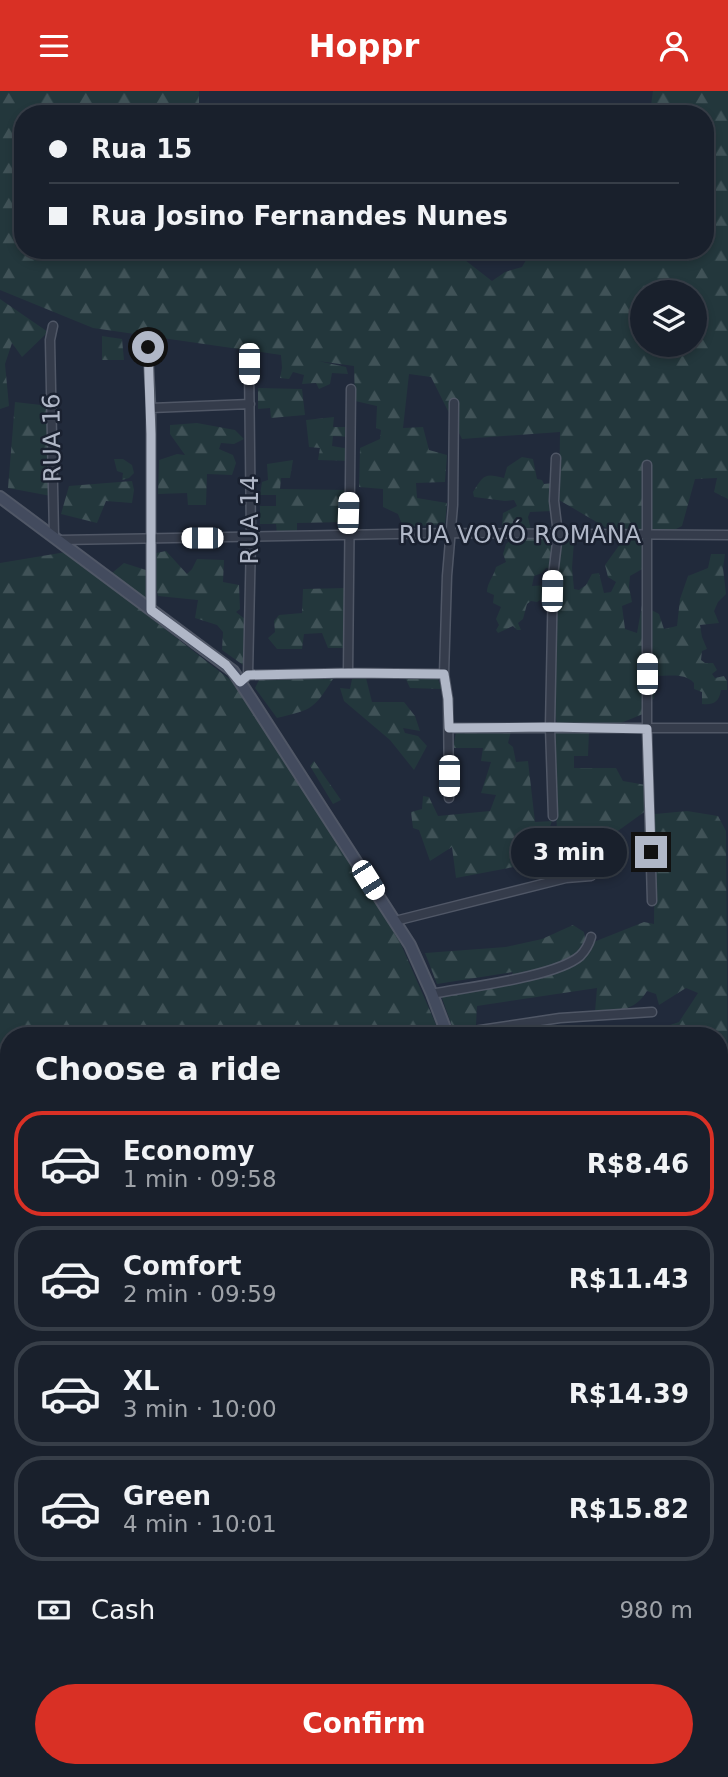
<!DOCTYPE html>
<meta charset="utf-8">
<style>
body{margin:0;font-family:"DejaVu Sans",sans-serif;background:#262d38;color:#f1f3f6;height:100vh;display:flex;flex-direction:column;font-size:26px;white-space:nowrap}
*{box-sizing:border-box;margin:0}
p{font-size:23px;color:#9fa3a9}
.icon{flex:none;width:38px;height:38px;fill:none;stroke:currentColor;stroke-width:2;stroke-linecap:round;stroke-linejoin:round}
.map{position:relative;flex:1;overflow:hidden}
.drawer{position:absolute;left:0px;top:936px;width:728px;height:751px;display:flex;flex-direction:column;background:#19202c;border-radius:28px 28px 0 0;box-shadow:0 4px 10px #0003,0 0 0 2px #373e48}
.drawer>*{flex:none}
.banner{position:absolute;left:14px;top:14px;width:700px;height:154px;border-radius:28px;box-shadow:0 4px 10px #0003,0 0 0 2px #373e48;display:grid;align-content:center;height:154px;padding:0 35px;background:#19202c}
.buttons{position:absolute;left:630px;top:189px;display:grid;gap:14px}
.buttons a{display:grid;place-items:center;width:77px;height:77px;border-radius:50%;background:#19202c;box-shadow:0 4px 10px #0003,0 0 0 2px #373e48;font-size:35px}
.end{position:absolute;width:32px;height:32px;margin:-16px;border:9px solid #b0b7c7;background:#111;box-shadow:0 0 0 4px #111}
.from{border-radius:50%}
.bubble{position:absolute;height:49px;border-radius:24px;background:#19202c;box-shadow:0 4px 10px #0003,0 0 0 2px #373e48;font-size:23px;font-weight:800;line-height:49px;text-align:center}
.car{position:absolute;width:21px;height:42px;margin:-21px -10px;border-radius:9px;box-shadow:0 0 5px 2px #0007;background:linear-gradient(#fff 24%,#345 0 40%,#fff 0 76%,#345 0 86%,#fff 0)}
.banner b{display:flex;align-items:center;gap:24px;height:66px;font-size:26px}
.banner b+b{border-top:2px solid #373e48}
.banner i{width:18px;height:18px;background:#f1f3f6}
ul{padding:0;list-style:none}
li{display:flex;align-items:center;gap:21px;height:105px;margin:0 14px 10px;padding:0 21px;border:4px solid #373e48;border-radius:28px}
li div{flex:1}
li b{display:block;font-size:26px}
li em{font-style:normal;font-weight:800}
li.active{border-color:#d93025}
li>.icon{width:63px;height:63px;stroke-width:1.5}
h2{padding:0 35px;font-size:32px;line-height:84px}
.pay{display:flex;align-items:center;gap:18px;height:77px;padding:0 35px;font-size:26px}
.pay p{margin-inline-start:auto}
.action{display:flex;gap:14px;margin-top:auto;padding:14px 35px}
.action a{flex:1;height:80px;border-radius:42px;background:#d93025;color:#fff;font-size:28px;font-weight:800;line-height:80px;text-align:center}
header{display:flex;justify-content:space-between;align-items:center;height:91px;padding:0 35px;background:#d93025;color:#fff;font-size:32px;font-weight:800}
.map>svg:first-child{display:block}
</style>
<header><svg class="icon" aria-label="menu" viewBox="0 0 24 24"><path d="M4 6h16M4 12h16M4 18h16"/></svg>Hoppr<svg class="icon" aria-label="person" viewBox="0 0 24 24"><circle cx="12" cy="8" r="4"/><path d="M4 21q1-7 8-7t8 7"/></svg></header>
<div class="map">
<svg width="728" height="1686" viewBox="0 0 728 1686">
<defs>
<pattern id="forest-firs" width="22" height="20" patternUnits="userSpaceOnUse" patternTransform="scale(1.75)"><rect width="22" height="20" fill="#23373c"/><path d="M5 1l3.5 6h-7zM16 11l3.5 6h-7z" fill="#405257"/></pattern>
</defs>
<rect width="100%" height="100%" fill="#212a3b"/>
<path fill="url(#forest-firs)" fill-rule="evenodd" d="M0 0H199V23H23V159H452L492 190 505 181 522 176 532 159H705V23H656L651 14 653 0H728V408L714 401 717 387 695 388 682 435 672 440H612L559 409 560 341 462 348 431 286 409 283 403 337 423 336 429 359 447 364 445 391 416 392 417 407 447 412 445 433 403 436 398 423 383 416V398L359 396 360 357 380 348 381 339 376 337 377 315 355 310 354 275 318 270 346 276 348 283 332 282 330 293 319 298 316 292 302 293 304 284 293 281 289 288 280 287 282 277 281 264 93 237 0 199ZM642 201H695V254H642Z
M0 208 48 241 22 266 12 252 5 273 9 315 0 318Z
M102 245 122 248 124 269H102Z
M258 297 302 298 305 324 271 327 270 317 258 318Z
M15 311 50 315 51 405 8 397Z
M334 326 333 336H347L350 346 333 345 332 355 350 358V370L318 369 320 357 309 356 306 329Z
M197 332 235 339 244 348 234 353 221 352 219 358 233 364 236 372 232 384 207 383 206 414H188L187 402 158 403 159 369 177 363 185 364 170 343V334Z
M522 366 533 368 537 388 542 389 544 393 553 392 552 420 530 421 528 426 531 439 554 446 555 451 552 457 551 478 546 477 542 482 534 485 532 495 550 494 549 504 537 511 531 510 527 513 523 528 518 532 521 539H517L513 535 498 542 496 539 499 534 496 528 501 516 493 512 494 504 487 501C487 492 494 485 496 476L506 471 503 463 506 453 513 447V440H505L502 434 503 422 517 415 514 409 505 410 474 406 473 401C484 384 484 382 504 387L507 376Z
M114 368H123L132 374 134 382 129 387 122 389 123 382 117 380Z
M293 369 290 387H281L280 398 349 399 346 431 297 432V444L277 443 276 433H260V415H276V404H260L262 391 268 389 267 373Z
M132 390 134 399 132 412 106 410 97 432 61 423 69 395Z
M571 447 574 450 572 477 574 498 579 499 586 494 592 483 599 482 604 502 611 501 616 491 608 486 605 474 623 449H643L644 477 630 485 629 496 632 511 622 515 625 538 637 542 642 514 659 523 664 538 677 535 680 508 688 485 708 477 711 463H725L723 477 726 503 718 511 714 520 719 532 700 534 702 546 707 558 702 560 701 569 705 572H713L717 579 712 583 715 587 724 585 727 590V599H721C719 611 714 614 702 613V601L694 598V592C685 582 669 585 657 585L654 608 644 611 643 623 616 634 557 633 553 613 555 585 546 566 557 521 555 498 562 448Z
M166 460 187 483 192 478 197 468 224 469 223 491 239 494 240 518 236 521 246 529 243 574 222 559 223 541 217 534 195 527 198 509 158 505 153 483V470L156 462Z
M66 461 237 594 393 835 441 945H9V1624L0 1608V472Z
M124 472 149 480 147 511 112 482Z
M346 497V557H328L322 542 304 543 302 558H277L268 547 275 541 274 530 279 524 302 522 303 498Z
M405 586H437L442 598 410 597Z
M260 587 333 588C313 619 313 618 277 627L255 597Z
M366 587 372 611H404L415 625 420 640 403 637 405 642 418 645 427 655 414 679 390 649 344 610 340 597 350 598 352 588Z
M555 638 589 640 588 665H574V677H616L623 690 646 694 647 719 615 742 609 760 601 762 590 754 582 760 581 769 586 778 570 781 563 769 553 776H534L557 752Z
M511 640 508 652 513 656 516 671 528 670 535 731 552 730 543 755 524 774 456 787 452 756 430 770 419 739 413 737 411 721 422 718 423 705 429 706 438 725 490 720 496 704 481 702 491 671 481 670 483 657H453L456 641Z
M314 670 341 709 333 713 310 675Z
M687 720 718 725 726 740 728 1018 719 1019V945H616V942L640 944 679 931 698 902 686 897 659 914 656 903 647 900C634 921 618 920 595 921L597 897 477 915 476 934 453 938 441 904 510 891 513 881 437 893 425 862 506 856 542 848 573 834 584 841 586 854 644 831 654 833 655 723Z
M728 1127V1168L719 1171V1129Z
M728 1429V1490H719V1432Z
M719 1566 722 1569 728 1567V1686H665L664 1678H719Z
M0 1652 9 1669V1678H13L16 1686H0Z
M39 1678H647L648 1686H43Z"/>
<g fill="none" stroke-linecap="round" stroke-linejoin="round">
<defs>
<path id="street" d="M53 235 50 249 54 445
M147 242 151 317V519
M151 317 250 313
M647 374V638L652 810
M60 449 452 442 728 444
M348 582 351 298
M248 584 251 447 249 273
M245 587 248 584 348 582 444 583
M449 637H728
M449 707 448 608 444 583 447 485 453 414 454 312
M553 725 550 636 553 485 558 443 554 410 556 367
M395 830 566 787 591 785
M432 903C467 896 556 886 580 865 586 859 589 853 591 846
M447 944 560 927 652 921
M719 1046H728
M719 1082 725 1090 719 1096
M719 1251 728 1249
M719 1407 728 1405
M719 1521 728 1520
M597 1678 599 1686"/>
<path id="secondary" d="M0 406 233 580 410 854 432 903 448 945
M656 1678 658 1686"/>
</defs>
<use href="#street" stroke="#505766" stroke-width="11"/>
<use href="#secondary" stroke="#505766" stroke-width="14"/>
<use href="#street" stroke="#353c4b" stroke-width="8"/>
<use href="#secondary" stroke="#434b5e" stroke-width="10"/>
<path stroke="#576072" stroke-width="2" stroke-dasharray="7 7" stroke-linecap="butt" d="M0 1616 9 1632
M33 1678 36 1686"/>
</g>
<g fill="none" stroke-linecap="round" stroke-linejoin="round">
<path stroke="#b0b7c7" stroke-width="9" d="M148 256 151 343V519L226 574 240 591 248 584 348 582 444 583 448 608 449 637 550 636 647 638 651 761"/>
</g>
<g text-anchor="middle" stroke-width="5" stroke-linejoin="round" paint-order="stroke">
<g font-size="24" fill="#b0b7c7" stroke="#1a2130">
<text transform="translate(52 347) rotate(-91)" y="8">RUA 16</text>
<text transform="translate(250 429) rotate(-90)" y="8">RUA 14</text>
<text x="520" y="452">RUA VOVÓ ROMANA</text>
</g>
</g>
</svg>
<div class="buttons">
<a><svg class="icon" aria-label="layers" viewBox="0 0 24 24"><path d="M12 4l9 5-9 5-9-5zM3 14l9 5 9-5"/></svg></a>
</div>
<i class="end from" style="left:148px;top:256px"></i>
<i class="end" style="left:651px;top:761px"></i>
<div class="bubble" style="left:511px;top:737px;width:116px">3 min</div>
<i class="car" style="left:249px;top:273px;rotate:180deg"></i>
<i class="car" style="left:348px;top:422px;rotate:2deg"></i>
<i class="car" style="left:202px;top:447px;rotate:270deg"></i>
<i class="car" style="left:552px;top:500px;rotate:1deg"></i>
<i class="car" style="left:647px;top:583px;rotate:0deg"></i>
<i class="car" style="left:449px;top:685px;rotate:180deg"></i>
<i class="car" style="left:368px;top:789px;rotate:148deg"></i>
<div class="banner">
<b><i class="from"></i>Rua 15</b>
<b><i></i>Rua Josino Fernandes Nunes</b>
</div>
<section class="drawer">
<h2>Choose a ride</h2>
<ul>
<li class="active"><svg class="icon" aria-label="car" viewBox="0 0 24 24"><path d="M5 17H2v-5l4-1 3-4h7l3 4 3 1v5h-3M9 17h6M6 11h13"/><circle cx="7" cy="17" r="2"/><circle cx="17" cy="17" r="2"/></svg><div><b>Economy</b><p>1 min · 09:58</p></div><em>R$8.46</em></li>
<li><svg class="icon" aria-label="car" viewBox="0 0 24 24"><path d="M5 17H2v-5l4-1 3-4h7l3 4 3 1v5h-3M9 17h6M6 11h13"/><circle cx="7" cy="17" r="2"/><circle cx="17" cy="17" r="2"/></svg><div><b>Comfort</b><p>2 min · 09:59</p></div><em>R$11.43</em></li>
<li><svg class="icon" aria-label="car" viewBox="0 0 24 24"><path d="M5 17H2v-5l4-1 3-4h7l3 4 3 1v5h-3M9 17h6M6 11h13"/><circle cx="7" cy="17" r="2"/><circle cx="17" cy="17" r="2"/></svg><div><b>XL</b><p>3 min · 10:00</p></div><em>R$14.39</em></li>
<li><svg class="icon" aria-label="car" viewBox="0 0 24 24"><path d="M5 17H2v-5l4-1 3-4h7l3 4 3 1v5h-3M9 17h6M6 11h13"/><circle cx="7" cy="17" r="2"/><circle cx="17" cy="17" r="2"/></svg><div><b>Green</b><p>4 min · 10:01</p></div><em>R$15.82</em></li>
</ul>
<div class="pay"><svg class="icon" aria-label="cash" viewBox="0 0 24 24"><path d="M3 7h18v10H3z"/><circle cx="12" cy="12" r="2"/></svg>Cash<p>980 m</p></div>
<div class="action"><a>Confirm</a></div>
</section>
</div>
